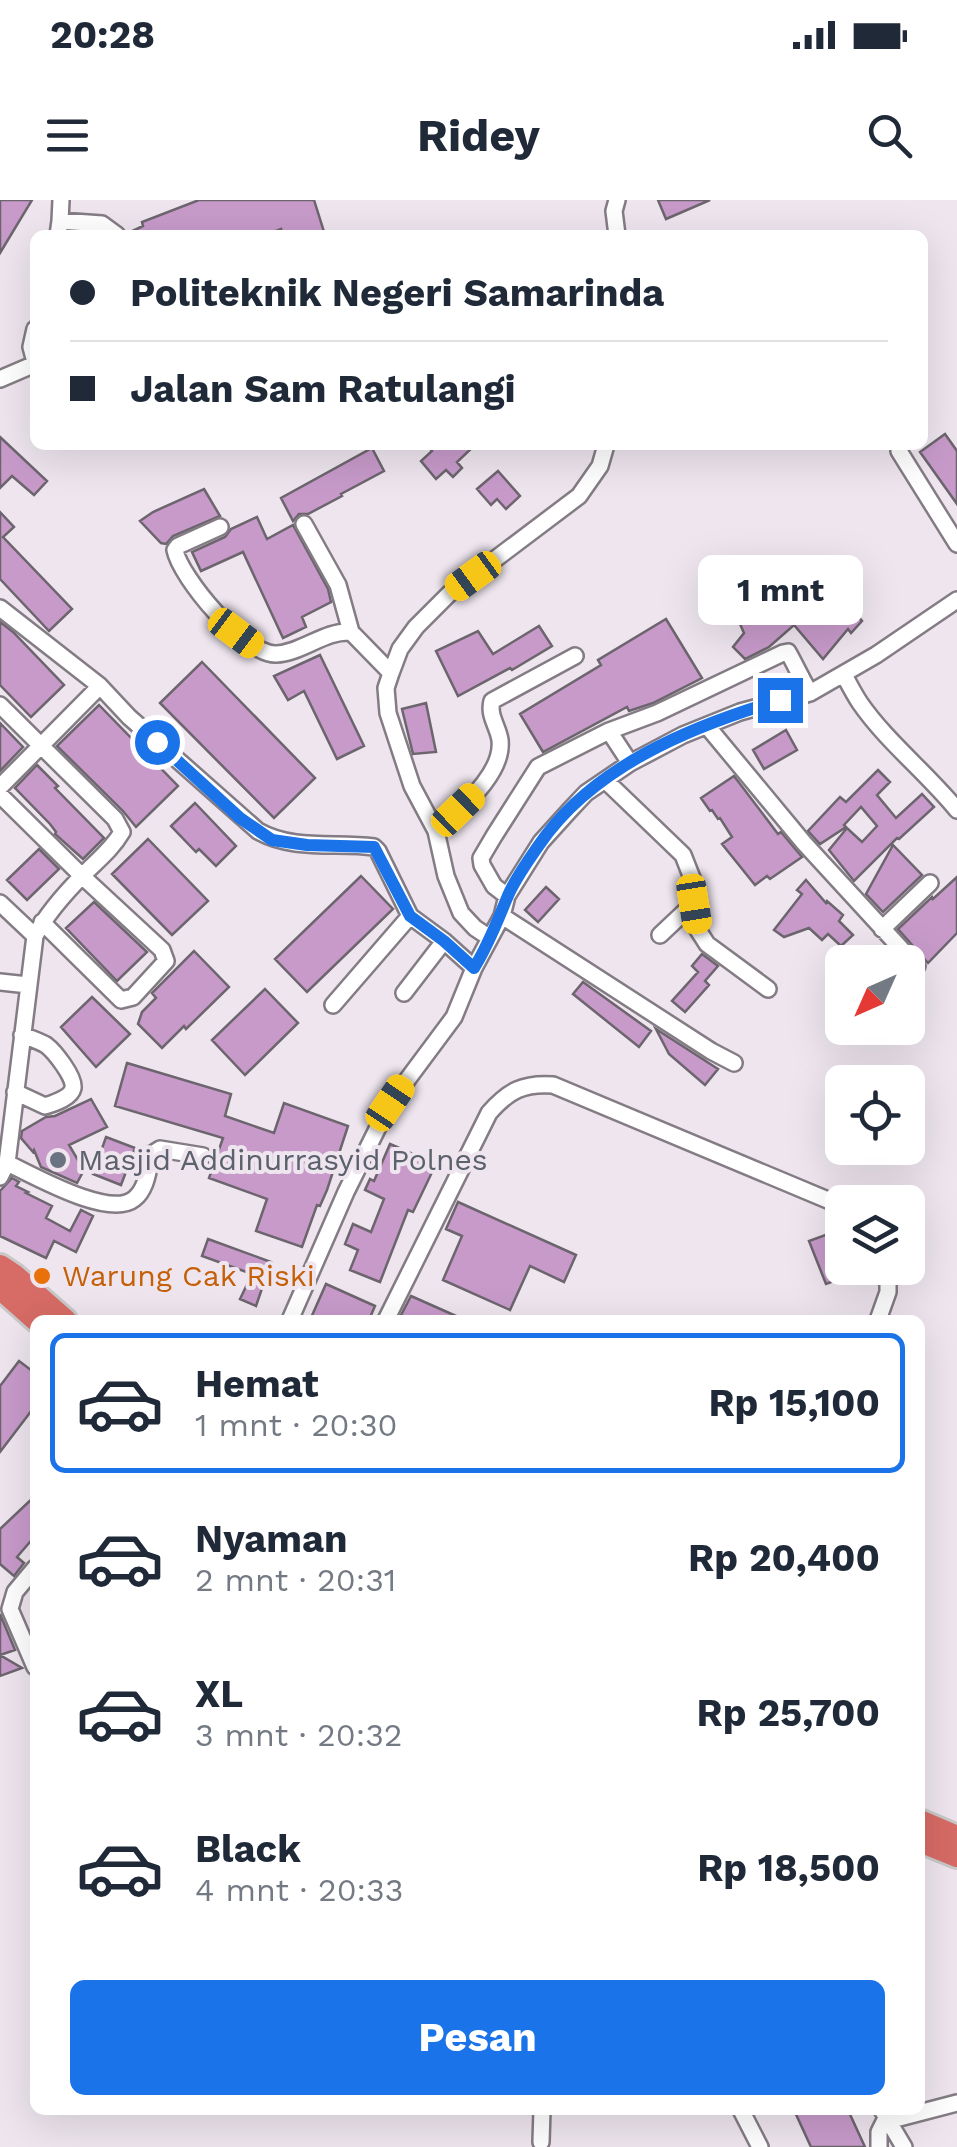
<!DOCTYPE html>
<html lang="id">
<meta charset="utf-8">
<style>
body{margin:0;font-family:"Work Sans",sans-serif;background:#f6f6f7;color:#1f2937;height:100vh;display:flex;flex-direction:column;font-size:38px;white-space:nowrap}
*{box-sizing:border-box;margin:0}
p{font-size:32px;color:#747a83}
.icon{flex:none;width:55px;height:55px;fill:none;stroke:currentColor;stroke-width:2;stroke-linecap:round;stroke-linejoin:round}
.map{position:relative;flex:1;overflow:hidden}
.details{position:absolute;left:30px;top:1115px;width:895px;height:800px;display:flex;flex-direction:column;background:#fff;border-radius:15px;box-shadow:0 10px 40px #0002}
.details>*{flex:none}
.guide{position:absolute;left:30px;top:30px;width:898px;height:220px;border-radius:15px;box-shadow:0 10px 40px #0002;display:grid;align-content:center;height:220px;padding:0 40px;background:#fff}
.needle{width:65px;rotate:225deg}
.buttons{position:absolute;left:825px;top:745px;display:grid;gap:20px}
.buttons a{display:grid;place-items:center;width:100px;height:100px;border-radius:15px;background:#fff;box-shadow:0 10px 40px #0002;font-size:50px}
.end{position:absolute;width:45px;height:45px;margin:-22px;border:12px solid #1a73e8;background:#fff;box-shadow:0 0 0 5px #fff}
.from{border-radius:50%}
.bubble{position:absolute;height:70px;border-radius:15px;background:#fff;box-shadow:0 10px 40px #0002;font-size:32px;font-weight:700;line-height:70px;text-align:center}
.car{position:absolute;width:30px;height:60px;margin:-30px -15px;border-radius:12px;box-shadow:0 0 8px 2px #0007;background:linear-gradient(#f5c518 24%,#345 0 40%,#f5c518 0 76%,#345 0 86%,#f5c518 0)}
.guide b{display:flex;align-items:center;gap:35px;height:95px;font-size:38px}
.guide b+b{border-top:2px solid #e0e1e3}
.guide i{width:25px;height:25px;background:#1f2937}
ul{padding:18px 0 0;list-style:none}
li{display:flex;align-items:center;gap:30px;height:140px;margin:0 20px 15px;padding:0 20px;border:5px solid transparent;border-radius:15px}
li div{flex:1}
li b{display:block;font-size:38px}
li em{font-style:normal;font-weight:700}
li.current{border-color:#1a73e8}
li>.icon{width:90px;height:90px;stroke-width:1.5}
.button{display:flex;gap:20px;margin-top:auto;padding:20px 40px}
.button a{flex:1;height:115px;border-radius:15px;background:#1a73e8;color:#fff;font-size:40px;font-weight:700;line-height:115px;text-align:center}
.status{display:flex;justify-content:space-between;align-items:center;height:70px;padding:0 50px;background:#fff;direction:ltr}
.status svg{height:28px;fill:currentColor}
header{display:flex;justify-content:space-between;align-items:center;height:130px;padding:0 40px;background:#fff;font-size:45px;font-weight:700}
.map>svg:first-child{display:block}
</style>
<div class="status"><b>20:28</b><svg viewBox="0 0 49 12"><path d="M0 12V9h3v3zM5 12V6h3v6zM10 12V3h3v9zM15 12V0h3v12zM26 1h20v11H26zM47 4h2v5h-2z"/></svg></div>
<header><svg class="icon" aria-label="menu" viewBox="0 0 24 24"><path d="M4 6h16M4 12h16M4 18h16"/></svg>Ridey<svg class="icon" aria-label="search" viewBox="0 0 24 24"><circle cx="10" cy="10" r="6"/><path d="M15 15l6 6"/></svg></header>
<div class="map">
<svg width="957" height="1947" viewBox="0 0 957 1947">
<rect width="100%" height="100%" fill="#eee5ee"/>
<path fill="#c79aca" stroke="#6c656d" stroke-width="2.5" d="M0 0H32L0 53Z
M199 0H314L325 35H283L281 29 266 35H128V33L143 26 142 22Z
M658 0H710L666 19Z
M945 234 957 251V304L920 252Z
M0 237 47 281 34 295 12 276 0 288Z
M427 245H475L457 262 462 268 453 277 446 270 436 279 421 261 432 251Z
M372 248 384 271 341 294 342 296 308 314H299L293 321 281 298Z
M498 271 520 296 506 309 497 299 491 305 477 289Z
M204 289 220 316 173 336 166 344 161 343 140 321 153 312Z
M0 312 14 327 3 337 72 409 49 431 0 379Z
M257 317 267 339 293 325 328 389 331 402 302 417 306 427 283 438 243 352 201 371 192 352 225 337 231 329Z
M822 373 846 398 844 399 862 421 851 433 848 429 823 459 794 425 769 447 745 459 733 447 744 433 740 424 772 395 779 404Z
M666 419 702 478 653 503 629 511 627 507 543 552 520 514 601 465 598 460Z
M0 422 13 432 64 485 31 517 0 485Z
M539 426 552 446 512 470 510 468 458 496 436 451 478 431 493 454Z
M320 455 364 546 337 559 304 491 288 500 274 476Z
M202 462 315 578 274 618 160 503Z
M426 503 436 552 413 554 402 509Z
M99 505 178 586 136 627 123 611 57 546Z
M0 523 23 547 0 571Z
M786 530 797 550 764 569 753 550Z
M37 565 58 586 55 588 104 638 83 659 55 634 56 632 50 624 15 588Z
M878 570 890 582 877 595 896 618 922 594 934 607 899 639 897 638 854 681 829 650 847 628 862 642 877 626 861 607 844 625 846 627 820 644 808 631 840 597 846 602Z
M734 576 778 634 781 632 802 657 770 679 767 676 755 685 722 644 732 637 720 618 718 619 712 610 710 611 701 598Z
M195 603 236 646 216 666 199 649 196 652 171 626Z
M148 639 208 701 172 735 112 674Z
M893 645 922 675 883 712 866 694Z
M39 649 59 669 27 700 7 680Z
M361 676 393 709 307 792 275 759Z
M957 677V733L928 763 898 729 932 697 933 699Z
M806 680 826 703 827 701 843 715 839 721 853 735 841 746 828 734 822 740 809 728 784 737 774 730 802 694 797 690Z
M546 687 559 699 538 722 525 710Z
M94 702 147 752 117 781 66 728Z
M194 751 229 787 186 829 184 826 162 848 138 824 142 812 156 798 152 793Z
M702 754 718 766 705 781 709 785 685 812 672 801 698 772 692 766Z
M583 782 651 831 639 847 573 794Z
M265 789 298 823 245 875 212 840Z
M92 797 130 834 96 867 61 827Z
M656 829 718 869 705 885 669 854Z
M127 863 231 894 225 916 274 933 284 903 348 926 327 990 320 1006 317 1005 302 1047 256 1031 267 999 209 978 223 938 115 906Z
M91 899 107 927 69 945 84 970 77 983 41 967 34 950 33 952 21 938 22 931 46 917 55 916Z
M106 937 135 948 121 985 93 974Z
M390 944 436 964 413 1012 408 1010 380 1082 350 1070 358 1050 345 1044 353 1024 371 1032 384 999 365 990 370 979 374 981Z
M12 978 19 982 16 986 28 992 26 993 52 1006 46 1018 70 1031 81 1010 93 1016 76 1052 54 1041 46 1058 0 1036V991Z
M458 1002 576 1055 564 1082 530 1066 510 1110 443 1080 462 1036 446 1029Z
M842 1029V1068L868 1069 826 1084 809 1041Z
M208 1039 271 1062 256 1106 240 1099 252 1074 202 1056Z
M326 1084 375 1106 369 1120H310Z
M411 1096 465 1120 399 1119Z
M19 1161 35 1173V1206L0 1252V1186Z
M35 1296V1336L17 1357 24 1363 14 1376 0 1364V1329Z
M0 1414 15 1450 0 1455 22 1468 0 1476Z
M794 1910H848L865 1947H811Z"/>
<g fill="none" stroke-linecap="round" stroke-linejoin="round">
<defs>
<path id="minor" d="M60 21 61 0
M58 35 60 21 102 24 117 35
M617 35 614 11 617 0
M35 129 31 147 35 162
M0 179 35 164
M899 251 957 344
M304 324 338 385 351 432
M220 327 178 346 175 350C180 377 245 455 276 454 302 453 325 430 351 432L391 473 400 449 416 427 449 394 579 296 600 266 606 245
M0 408 100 486
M391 473 386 488 388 513 412 586 436 631 446 676 461 713 475 728 490 738
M844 475C849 484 854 494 860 503 887 542 927 573 957 610
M0 505 115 619 122 632C112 649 98 660 85 673 66 692 47 713 35 736L7 963 0 977
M707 526 804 643 917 766
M630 563 609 531 657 513 783 453 788 452C795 464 802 480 810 493
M605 580 683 655 692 678 698 730 707 744 768 789
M0 587 100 486 129 517 258 631C293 651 336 642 374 647L378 651 410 716 333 805
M0 595 82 676 162 750 166 761 133 797 121 800 42 722
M436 631C459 609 504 575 500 540 498 526 488 516 492 501L575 456
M507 696 494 686 482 665 481 658 494 636 538 567 609 531
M0 703 35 736
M502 716 711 851 734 863
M882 729 930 683
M660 735 694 703
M444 741 474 768
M0 782 28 785
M404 793 444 741 410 716
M15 892 45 906C54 903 71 898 73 888 75 877 54 851 46 845 39 841 30 838 22 835
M7 963C33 975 109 1019 134 999 147 989 148 969 152 954L160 949 203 956
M290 1120 346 992 390 903 454 817 474 768 502 716 507 696 541 642 570 610 586 593 630 563 683 535 740 512 810 493 876 455 957 400
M386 1120 489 913C509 890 524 883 553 885L842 1006
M878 1120 888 1092V1068
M35 1368 15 1392 10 1409 35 1467
M741 1910 760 1947
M882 1910 904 1947
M541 1942 542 1910
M879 1947V1932L884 1922 957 1903"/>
<path id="highway" d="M0 1066 15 1076 65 1120
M0 1088 36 1120
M920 1621 957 1637
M920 1641 957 1656"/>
</defs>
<use href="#minor" stroke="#847c84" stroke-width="20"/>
<use href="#highway" stroke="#c8c8c8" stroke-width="28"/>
<use href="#minor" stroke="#fff" stroke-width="15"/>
<use href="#highway" stroke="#d76b65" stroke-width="22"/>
</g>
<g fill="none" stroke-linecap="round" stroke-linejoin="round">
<path stroke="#1a73e8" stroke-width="12" d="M157 542 240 618 272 640 307 645 374 647 410 716 444 741 474 768C488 746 497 722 507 698 514 680 528 661 539 645 593 566 692 526 780 500"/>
</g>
<circle fill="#6b7280" stroke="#eee5ee" stroke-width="4" cx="58" cy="960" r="10"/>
<circle fill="#e8710a" stroke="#eee5ee" stroke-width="4" cx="42" cy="1076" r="10"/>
<g text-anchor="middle" stroke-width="8" stroke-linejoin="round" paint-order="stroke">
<g font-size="30" fill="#5b616d" stroke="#eee5ee" text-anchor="start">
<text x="78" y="970">Masjid Addinurrasyid Polnes</text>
</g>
<g font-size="30" fill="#c56008" stroke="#eee5ee" text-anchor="start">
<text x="62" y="1086">Warung Cak Riski</text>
</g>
</g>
</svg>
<div class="buttons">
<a><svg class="needle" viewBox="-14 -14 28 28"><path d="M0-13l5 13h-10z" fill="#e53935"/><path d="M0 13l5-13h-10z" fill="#747a83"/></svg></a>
<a><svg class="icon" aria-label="locate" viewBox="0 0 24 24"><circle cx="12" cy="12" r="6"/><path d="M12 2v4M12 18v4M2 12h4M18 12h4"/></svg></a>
<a><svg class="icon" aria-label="layers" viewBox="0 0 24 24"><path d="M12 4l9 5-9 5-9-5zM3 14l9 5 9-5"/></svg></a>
</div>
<i class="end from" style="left:157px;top:542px"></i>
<i class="end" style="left:780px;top:500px"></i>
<div class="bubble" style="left:698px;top:355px;width:165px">1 mnt</div>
<i class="car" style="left:473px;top:376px;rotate:234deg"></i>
<i class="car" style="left:236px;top:433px;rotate:127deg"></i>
<i class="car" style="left:458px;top:610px;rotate:46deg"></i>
<i class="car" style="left:694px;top:704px;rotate:171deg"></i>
<i class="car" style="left:390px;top:903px;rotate:34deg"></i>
<div class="guide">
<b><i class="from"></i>Politeknik Negeri Samarinda</b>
<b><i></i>Jalan Sam Ratulangi</b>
</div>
<section class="details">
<ul>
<li class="current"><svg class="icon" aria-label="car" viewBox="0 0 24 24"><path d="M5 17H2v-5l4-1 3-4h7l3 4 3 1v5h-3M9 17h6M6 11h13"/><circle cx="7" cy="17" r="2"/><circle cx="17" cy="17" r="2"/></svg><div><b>Hemat</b><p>1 mnt · 20:30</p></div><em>Rp 15,100</em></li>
<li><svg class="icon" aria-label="car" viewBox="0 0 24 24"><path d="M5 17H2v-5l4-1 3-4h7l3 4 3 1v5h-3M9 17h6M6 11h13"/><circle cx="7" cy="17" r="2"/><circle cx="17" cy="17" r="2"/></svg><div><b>Nyaman</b><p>2 mnt · 20:31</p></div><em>Rp 20,400</em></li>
<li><svg class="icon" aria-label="car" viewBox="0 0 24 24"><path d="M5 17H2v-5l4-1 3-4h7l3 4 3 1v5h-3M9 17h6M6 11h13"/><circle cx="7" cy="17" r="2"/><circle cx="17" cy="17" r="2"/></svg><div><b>XL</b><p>3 mnt · 20:32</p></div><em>Rp 25,700</em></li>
<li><svg class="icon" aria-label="car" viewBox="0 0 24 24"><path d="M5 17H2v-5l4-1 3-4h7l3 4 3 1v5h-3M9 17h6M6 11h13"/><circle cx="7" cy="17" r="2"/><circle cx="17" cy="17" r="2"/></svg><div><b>Black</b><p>4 mnt · 20:33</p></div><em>Rp 18,500</em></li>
</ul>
<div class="button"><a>Pesan</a></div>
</section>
</div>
